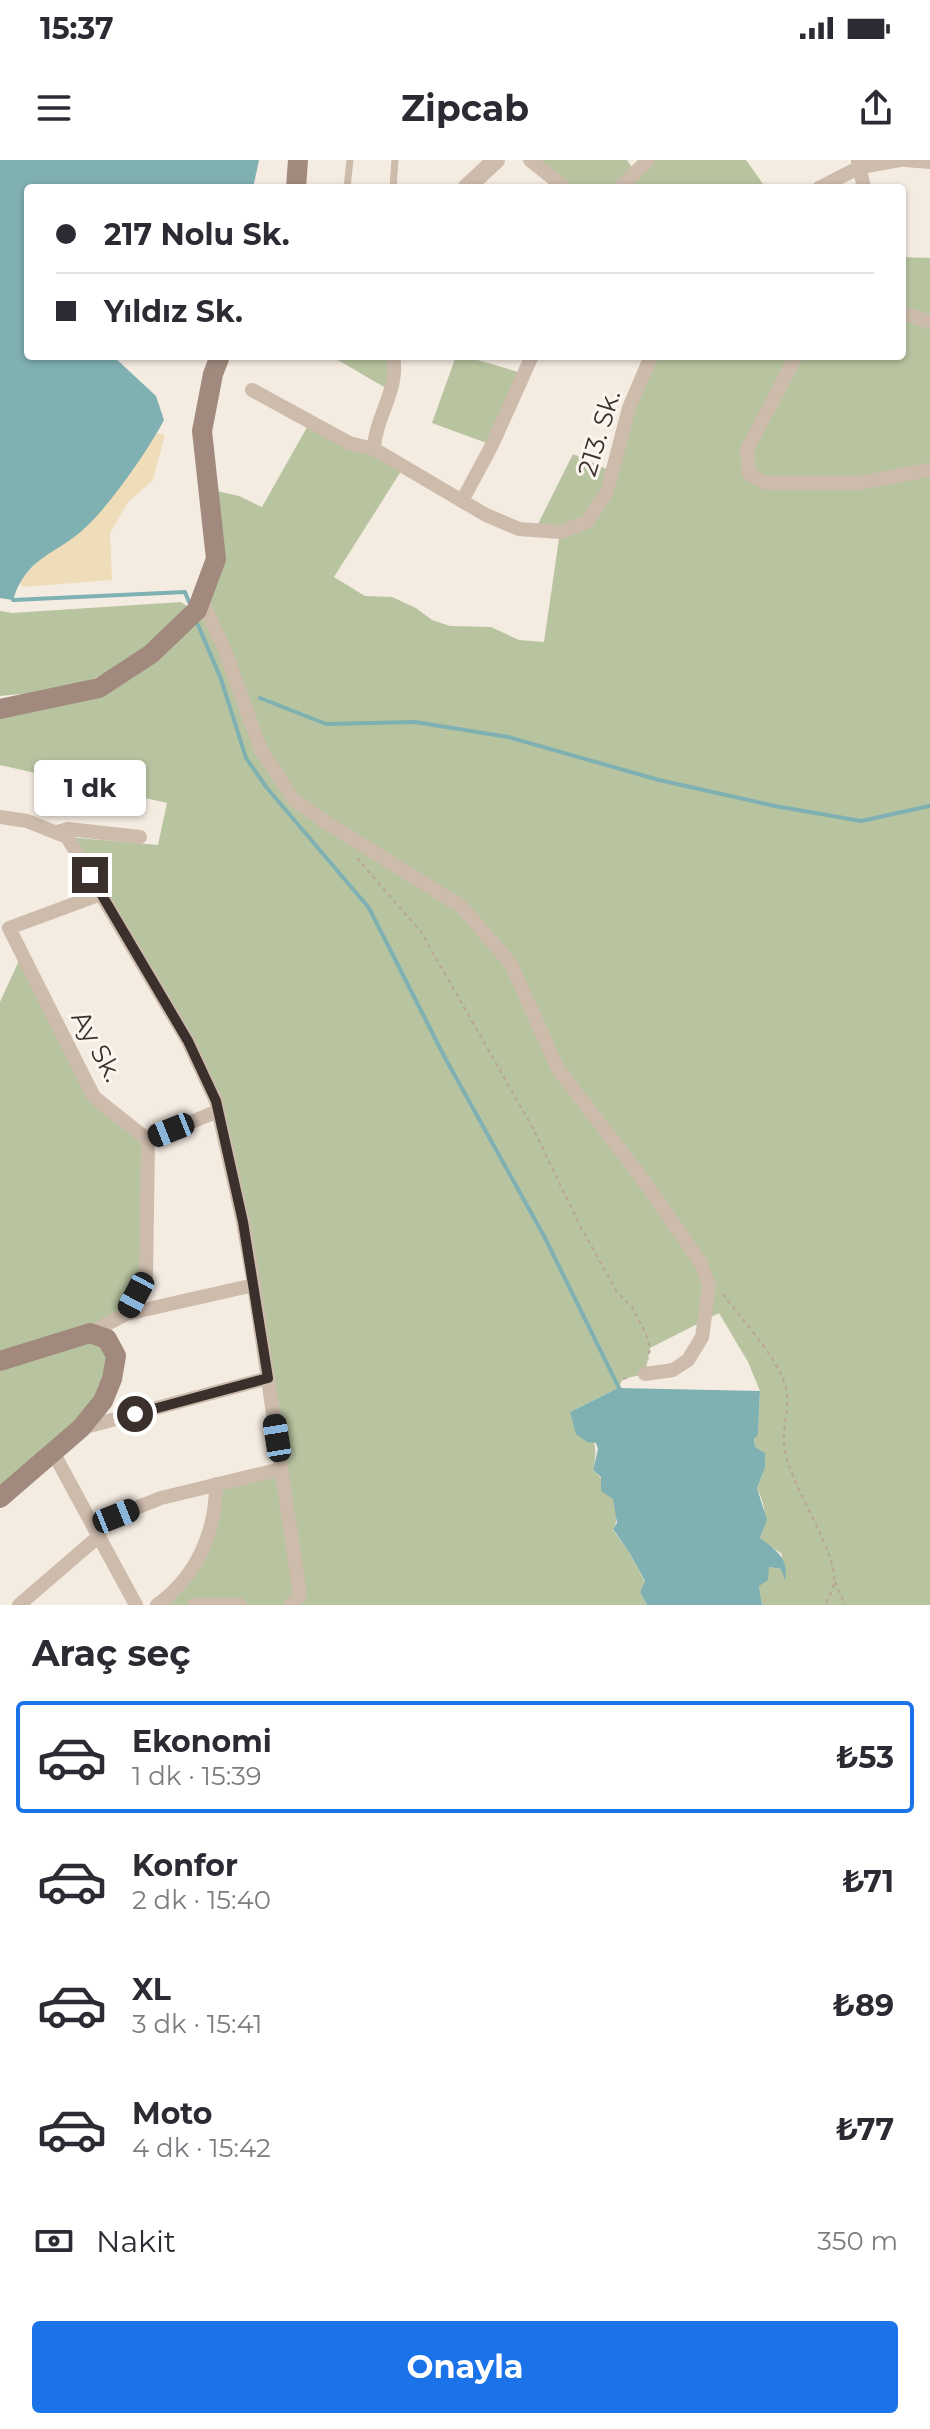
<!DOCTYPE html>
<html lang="tr">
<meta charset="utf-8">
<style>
body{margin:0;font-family:Montserrat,sans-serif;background:#f7f7f7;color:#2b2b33;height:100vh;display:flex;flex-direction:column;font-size:30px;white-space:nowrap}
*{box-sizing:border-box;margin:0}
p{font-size:26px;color:#7c7c81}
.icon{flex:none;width:44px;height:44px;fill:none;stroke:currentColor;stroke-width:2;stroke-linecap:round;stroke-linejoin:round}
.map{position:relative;height:1445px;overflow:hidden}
.panel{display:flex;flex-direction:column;background:#fff;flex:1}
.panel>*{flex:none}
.top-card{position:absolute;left:24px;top:24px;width:882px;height:176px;border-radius:8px;box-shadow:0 2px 6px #0004;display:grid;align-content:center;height:176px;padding:0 32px;background:#fff}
.end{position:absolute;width:36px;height:36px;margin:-18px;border:10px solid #3b302b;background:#fff;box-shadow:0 0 0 4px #fff}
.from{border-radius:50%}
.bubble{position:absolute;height:56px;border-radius:8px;background:#fff;box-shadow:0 2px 6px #0004;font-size:26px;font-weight:700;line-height:56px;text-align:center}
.car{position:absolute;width:24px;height:48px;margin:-24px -12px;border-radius:10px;box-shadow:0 0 6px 2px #0007;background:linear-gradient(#222 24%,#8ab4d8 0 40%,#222 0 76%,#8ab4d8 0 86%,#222 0)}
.top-card b{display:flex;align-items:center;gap:28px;height:76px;font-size:30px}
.top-card b+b{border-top:2px solid #e1e1e2}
.top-card i{width:20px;height:20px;background:#2b2b33}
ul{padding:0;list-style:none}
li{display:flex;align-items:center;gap:24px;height:112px;margin:0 16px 12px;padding:0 16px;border:4px solid transparent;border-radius:8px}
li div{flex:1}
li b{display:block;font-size:30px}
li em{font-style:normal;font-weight:700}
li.current{border-color:#1a73e8}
li>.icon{width:72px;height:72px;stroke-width:1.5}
h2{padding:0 32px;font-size:36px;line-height:96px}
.pay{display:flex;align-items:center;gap:20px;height:88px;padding:0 32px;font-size:30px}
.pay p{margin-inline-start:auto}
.button{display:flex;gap:16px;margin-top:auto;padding:16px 32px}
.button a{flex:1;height:92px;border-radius:8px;background:#1a73e8;color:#fff;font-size:32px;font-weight:700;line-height:92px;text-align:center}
.status{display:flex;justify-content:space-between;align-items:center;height:56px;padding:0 40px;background:#fff;direction:ltr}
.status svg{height:22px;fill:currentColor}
header{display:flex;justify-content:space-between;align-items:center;height:104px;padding:0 32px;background:#fff;font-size:36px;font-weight:700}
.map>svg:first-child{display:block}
</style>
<div class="status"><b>15:37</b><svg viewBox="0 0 49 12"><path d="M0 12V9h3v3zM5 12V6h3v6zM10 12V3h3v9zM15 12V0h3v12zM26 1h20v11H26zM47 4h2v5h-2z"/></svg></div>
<header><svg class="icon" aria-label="menu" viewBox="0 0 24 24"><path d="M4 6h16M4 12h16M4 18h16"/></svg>Zipcab<svg class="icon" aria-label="share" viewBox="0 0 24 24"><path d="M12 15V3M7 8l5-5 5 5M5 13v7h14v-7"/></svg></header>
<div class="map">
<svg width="930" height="1445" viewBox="0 0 930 1445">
<rect width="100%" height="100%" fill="#f4ebe1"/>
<path fill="#b8c4a0" d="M530 0H627L635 12 648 0H746L766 28H565Z
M902 97 930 98V1445H762L759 1426 769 1407 781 1409 782 1394 760 1379C767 1360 766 1346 757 1328L765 1308V1294L755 1287 754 1278 758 1274 760 1231 748 1202 719 1153 650 1188 645 1214 623 1219 618 1228 570 1252C591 1277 600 1277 593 1310 607 1322 624 1351 613 1370L629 1392 645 1422 640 1432 647 1445H157L192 1412 216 1324 281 1309 216 941 67 677 158 685 167 643 0 605V549L99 528 197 450 216 399 208 329 239 336 262 347 310 262 403 308 334 417 365 436 392 437 416 448 432 460 450 466 491 467 519 480 544 482 560 372 535 370 573 294 613 312 651 196H902Z
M331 196H393L391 231Z
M456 196H464L525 214 492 285 432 263Z
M181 442 188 447C157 480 119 512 75 526 52 534 24 533 0 536V451L12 453Z
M22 794 94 937 148 980 146 1116 126 1154 91 1173 107 1179 103 1241 0 1338V842Z"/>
<path fill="#efdcb8" d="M157 273 165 275 153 320 128 342 110 373 112 420 22 427 20 420 40 399 86 367Z"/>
<path fill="#7fb0b2" d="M0 0H259L253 28H28V196H113L156 236 164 260C149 289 110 345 86 367 57 395 27 395 13 440L0 438Z
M618 1228 760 1231 758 1275 754 1279 755 1287 765 1293V1308L757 1328 767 1360 760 1378C776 1390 789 1398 785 1420L781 1409 769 1407 768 1420 759 1426 762 1445H647L640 1432 645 1421 629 1392 613 1369 617 1363 613 1339 601 1331V1317L593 1310 598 1289 596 1283 587 1282 576 1274 570 1252Z"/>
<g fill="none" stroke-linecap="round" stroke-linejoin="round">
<path stroke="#7fb0b2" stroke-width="4" d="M13 440 185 432 189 442
M198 465 221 519 246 598 267 628 369 748 444 896 544 1076 621 1232
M260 538 326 564 415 562 508 577 659 620 775 646 861 661 930 646"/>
<path stroke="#b9a596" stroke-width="2" stroke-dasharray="4 4" stroke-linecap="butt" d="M357 698 421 772 534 970 579 1064 617 1132 632 1147 646 1174 650 1188 648 1199
M723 1134C742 1161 770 1188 783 1219 794 1248 780 1261 785 1291 791 1326 838 1393 834 1422 833 1430 828 1438 825 1445
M623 1219 630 1217
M835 1422 845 1445"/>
<path stroke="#cdbbac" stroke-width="7" d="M347 28 350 0
M393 28 395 0"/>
<path stroke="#cdbbac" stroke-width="14" d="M530 0 565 28
M905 0 930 2
M858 1 864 28
M619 28 648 0
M819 28 860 7 900 0
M902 153 930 162
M393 196C400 229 375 257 374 289L486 355 519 369 560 372 587 362 607 332 629 248 651 196
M796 196 747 290 749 314 765 323H858L930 310
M252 230 349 283 374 289
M462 341 492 285 532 196
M201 439 224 488 261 590 294 640 324 661 462 747 511 804 558 909 641 1017 701 1103 709 1126 702 1177 688 1200 673 1210 645 1214
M0 657 27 661 67 677 188 881 216 941 243 1062 254 1125 300 1435 291 1445
M57 672 68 669 140 677
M101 734 9 768 94 937 148 980
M148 980 218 951
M126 1154 146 1116 148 980
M90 1173 126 1154 254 1125
M82 1268 268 1218
M53 1292 136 1445
M93 1365 161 1338 281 1309
M19 1445 99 1376
M157 1445C197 1416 216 1372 216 1324
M194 1445H240"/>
<path stroke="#cdbbac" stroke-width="18" d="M466 28 496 0"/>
<path stroke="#a18a7d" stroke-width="20" d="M296 28 298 0
M0 549 99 528 151 494 197 450 216 399 202 271 213 214 220 196
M0 1201 90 1173 107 1179 116 1196 112 1219 103 1241 81 1268 0 1338"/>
</g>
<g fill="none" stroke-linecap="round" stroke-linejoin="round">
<path stroke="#3b302b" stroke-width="10" d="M90 715 188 881 216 941 243 1062 268 1218 135 1254"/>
</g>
<g text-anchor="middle" stroke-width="6" stroke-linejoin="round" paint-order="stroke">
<g font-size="26" fill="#3b302b" stroke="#fbf5ee">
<text transform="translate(599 273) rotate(-73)" y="9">213. Sk.</text>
<text transform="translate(97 886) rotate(61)" y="9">Ay Sk.</text>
</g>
</g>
</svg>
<i class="end from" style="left:135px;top:1254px"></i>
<i class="end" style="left:90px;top:715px"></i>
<div class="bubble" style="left:34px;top:600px;width:112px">1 dk</div>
<i class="car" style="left:171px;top:970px;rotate:248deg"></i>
<i class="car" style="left:136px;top:1135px;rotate:208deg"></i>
<i class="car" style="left:277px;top:1278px;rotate:351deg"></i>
<i class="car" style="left:116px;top:1356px;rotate:68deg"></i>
<div class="top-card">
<b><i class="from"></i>217 Nolu Sk.</b>
<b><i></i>Yıldız Sk.</b>
</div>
</div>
<section class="panel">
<h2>Araç seç</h2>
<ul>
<li class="current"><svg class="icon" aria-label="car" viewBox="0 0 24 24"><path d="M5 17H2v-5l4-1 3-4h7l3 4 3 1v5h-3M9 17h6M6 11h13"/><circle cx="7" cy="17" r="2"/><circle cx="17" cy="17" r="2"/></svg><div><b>Ekonomi</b><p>1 dk · 15:39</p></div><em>₺53</em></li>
<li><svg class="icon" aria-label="car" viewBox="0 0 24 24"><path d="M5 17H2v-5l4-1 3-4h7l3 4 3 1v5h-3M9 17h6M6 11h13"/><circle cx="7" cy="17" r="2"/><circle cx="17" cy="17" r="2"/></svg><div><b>Konfor</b><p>2 dk · 15:40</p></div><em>₺71</em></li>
<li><svg class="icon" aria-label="car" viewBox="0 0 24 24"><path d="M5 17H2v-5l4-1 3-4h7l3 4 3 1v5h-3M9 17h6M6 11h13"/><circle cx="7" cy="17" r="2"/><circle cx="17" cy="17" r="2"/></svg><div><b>XL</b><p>3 dk · 15:41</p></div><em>₺89</em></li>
<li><svg class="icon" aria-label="car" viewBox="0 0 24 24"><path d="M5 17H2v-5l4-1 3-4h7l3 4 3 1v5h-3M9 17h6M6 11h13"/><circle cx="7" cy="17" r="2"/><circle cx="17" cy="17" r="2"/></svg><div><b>Moto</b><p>4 dk · 15:42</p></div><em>₺77</em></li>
</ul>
<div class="pay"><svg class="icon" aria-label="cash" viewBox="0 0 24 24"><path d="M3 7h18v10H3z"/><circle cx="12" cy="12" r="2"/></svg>Nakit<p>350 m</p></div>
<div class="button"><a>Onayla</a></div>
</section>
